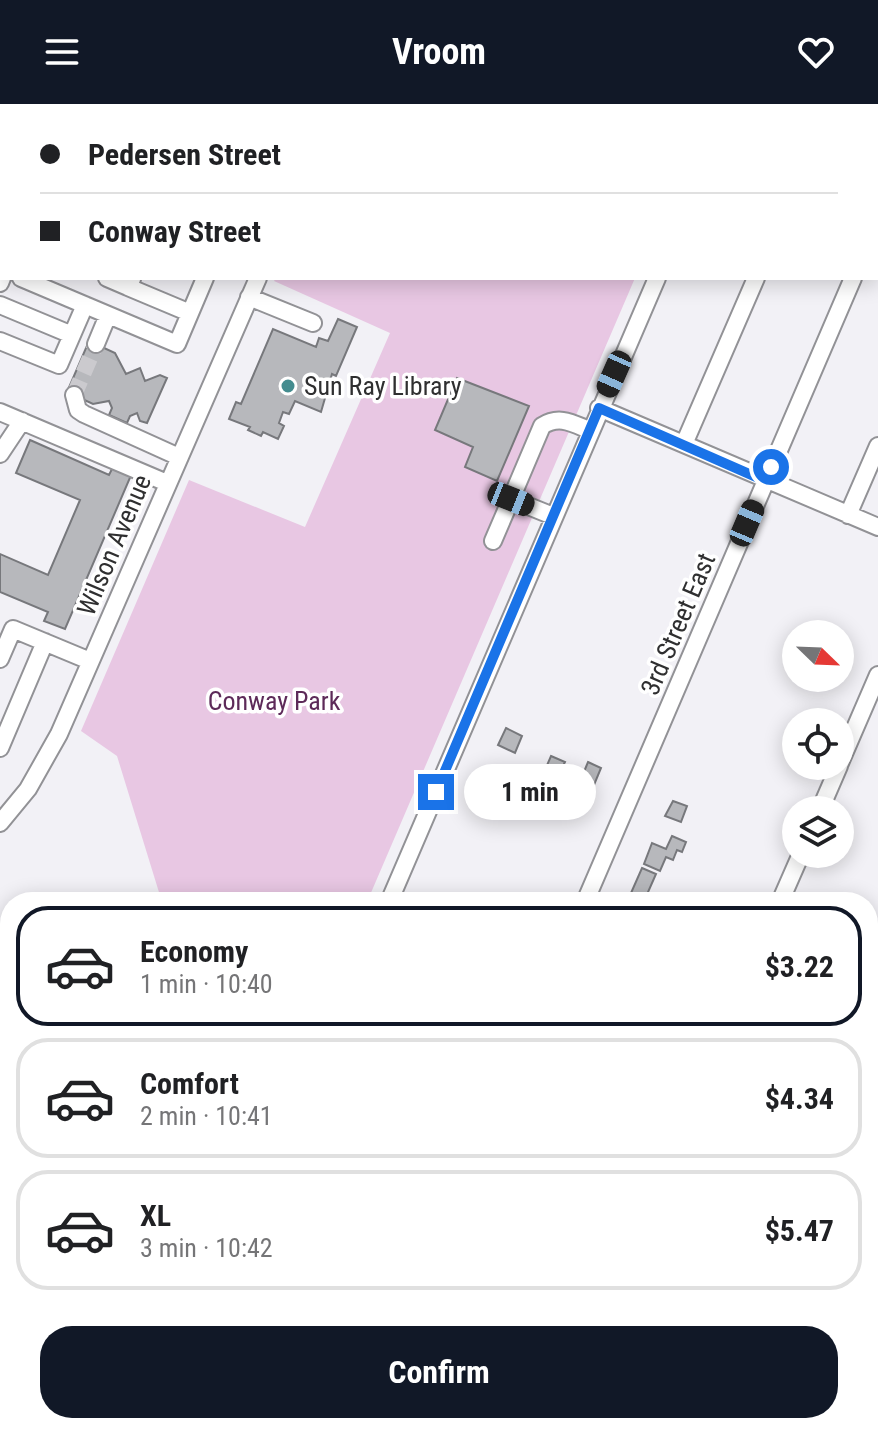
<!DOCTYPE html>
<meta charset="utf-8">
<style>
body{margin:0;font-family:"Roboto Condensed",sans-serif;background:#f2f2f2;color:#202124;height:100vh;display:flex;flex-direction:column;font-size:30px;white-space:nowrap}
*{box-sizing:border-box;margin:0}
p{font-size:26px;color:#757577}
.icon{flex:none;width:44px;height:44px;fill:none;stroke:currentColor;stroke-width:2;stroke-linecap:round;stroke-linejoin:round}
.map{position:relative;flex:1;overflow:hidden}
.details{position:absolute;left:0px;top:788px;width:878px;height:542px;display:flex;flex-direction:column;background:#fff;border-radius:32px 32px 0 0;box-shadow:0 4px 20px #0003}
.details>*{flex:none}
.hud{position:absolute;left:0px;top:0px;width:878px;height:176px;box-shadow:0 4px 20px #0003;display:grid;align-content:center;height:176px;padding:0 40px;background:#fff}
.needle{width:52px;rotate:113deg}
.controls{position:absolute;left:782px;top:516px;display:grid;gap:16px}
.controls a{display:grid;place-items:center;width:72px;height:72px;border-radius:50%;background:#fff;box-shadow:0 4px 20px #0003;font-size:40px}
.end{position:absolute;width:36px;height:36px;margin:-18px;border:10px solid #1a73e8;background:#fff;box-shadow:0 0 0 4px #fff}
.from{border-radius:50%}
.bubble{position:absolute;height:56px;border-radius:28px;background:#fff;box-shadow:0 4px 20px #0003;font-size:26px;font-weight:700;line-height:56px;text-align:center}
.car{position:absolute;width:24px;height:48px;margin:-24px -12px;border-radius:10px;box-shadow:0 0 6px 2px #0007;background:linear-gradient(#222 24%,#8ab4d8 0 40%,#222 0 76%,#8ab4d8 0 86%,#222 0)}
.hud b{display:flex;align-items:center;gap:28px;height:76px;font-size:30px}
.hud b+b{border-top:2px solid #e0e0e0}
.hud i{width:20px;height:20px;background:#202124}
ul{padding:14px 0 0;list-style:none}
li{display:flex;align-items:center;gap:24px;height:120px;margin:0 16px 12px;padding:0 24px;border:4px solid #e0e0e0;border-radius:32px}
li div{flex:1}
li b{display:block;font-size:30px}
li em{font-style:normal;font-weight:700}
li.current{border-color:#111827}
li>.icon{width:72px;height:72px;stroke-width:1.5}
.button{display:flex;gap:16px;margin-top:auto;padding:16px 40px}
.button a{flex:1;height:92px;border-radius:32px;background:#111827;color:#fff;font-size:32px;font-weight:700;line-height:92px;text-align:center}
header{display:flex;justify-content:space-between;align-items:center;height:104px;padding:0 40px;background:#111827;color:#fff;font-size:36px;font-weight:700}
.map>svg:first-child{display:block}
</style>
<header><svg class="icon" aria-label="menu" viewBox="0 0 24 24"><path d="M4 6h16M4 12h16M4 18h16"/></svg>Vroom<svg class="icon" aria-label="heart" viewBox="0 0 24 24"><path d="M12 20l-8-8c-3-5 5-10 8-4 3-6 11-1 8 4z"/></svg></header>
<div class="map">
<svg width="878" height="1329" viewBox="0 0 878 1329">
<rect width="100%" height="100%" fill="#f2f1f6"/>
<path fill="#e8c7e3" d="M349 0H710L348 2Z
M276 174H635L367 798H162L117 652 81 627 189 376 305 423 390 229 274 177Z"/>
<path fill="#b7b8bc" stroke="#77787c" stroke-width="2" d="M338 215 357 223 336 272 332 270 321 308 295 297 289 310 283 308 279 319 284 322 278 335 263 328 261 332 248 326 250 323 229 315 236 298 241 300 273 225 316 243 319 234 328 237Z
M89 237 115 249 126 270 140 264 145 277 160 271 167 274 147 319 140 317 137 309 130 312 127 319 109 311 112 304 109 297 93 300 67 288Z
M457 274 529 302 497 377 465 363 473 343 435 326Z
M30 336 109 371 114 361 132 369 65 525 44 517 48 508 0 488V450L48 471 80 396 16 369Z
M506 624 522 632 515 649 498 641Z
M551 652 565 658 558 672 545 666Z
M588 658 601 664 594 681 581 675Z
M673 697 687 702 681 718 665 712Z
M672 732 686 738 682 748 677 746 673 756 666 753 660 767 644 760 652 739 666 745Z
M642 764 656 770 645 795 631 789Z
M2 1153 10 1157V1176L6 1183 0 1181Z
M403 1320H420L416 1329 400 1327Z"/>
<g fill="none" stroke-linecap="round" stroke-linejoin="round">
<path stroke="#cbcace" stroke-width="16" stroke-dasharray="16 8" stroke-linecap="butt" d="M74 291 96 240"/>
<defs>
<path id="minor" d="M821 0 826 2
M39 2V0
M88 2V0
M122 2 123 0
M331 2 332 0
M732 2 733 0
M876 23 878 24
M0 52H2
M0 108 2 109
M876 122 878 117
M21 174 177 240 205 174
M107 174 128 183 132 175
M0 179 2 174
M128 183 190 209
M249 193 313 219
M0 201 72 231
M0 237 59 261 85 201
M96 240 108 211
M74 291 78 306 84 310 179 353
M599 304 878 423
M0 308 167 379
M684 340 756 174
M0 350 22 317
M848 411 878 342
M553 412 511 395 542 322C559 311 572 319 589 326
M493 437 511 395
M0 555 13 525 90 557
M0 644 45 538
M840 659 878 571
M820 706 839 662
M0 719 28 685 59 630 258 174
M389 798 657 174
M585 798 853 174
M780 798 801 750
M0 930 10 936
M868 1069 878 1046
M0 1120 10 1125
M868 1214 878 1218
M0 1300 10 1304
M45 1320 52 1329
M156 1329 164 1320
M355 1329 359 1320
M552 1329 556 1320
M756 1329 760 1320"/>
<path id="major" d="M0 1248 10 1252
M0 1276 10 1280
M83 1320 95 1329
M105 1320 127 1329
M173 1320 194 1329"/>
</defs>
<use href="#minor" stroke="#929296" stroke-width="20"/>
<use href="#major" stroke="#929296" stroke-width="26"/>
<use href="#minor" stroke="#fff" stroke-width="16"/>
<use href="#major" stroke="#fff" stroke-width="22"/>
</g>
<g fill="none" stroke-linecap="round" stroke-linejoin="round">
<path stroke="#1a73e8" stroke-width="10" d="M436 688 599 304 765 377 771 363"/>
</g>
<circle fill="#448c8f" stroke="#fff" stroke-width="3" cx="288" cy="282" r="8"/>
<g text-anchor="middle" stroke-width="7" stroke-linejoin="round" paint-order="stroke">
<g font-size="26" fill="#2f2f30" stroke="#fff" text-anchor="start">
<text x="304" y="291">Sun Ray Library</text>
</g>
<g font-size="26" fill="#2f2f30" stroke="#fff">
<text transform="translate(114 441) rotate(-67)" y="9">Wilson Avenue</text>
<text transform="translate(678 520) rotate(-67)" y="9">3rd Street East</text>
</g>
<g font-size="26" fill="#5d2a59" stroke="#fff">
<text x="274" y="606">Conway Park</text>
</g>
</g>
</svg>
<div class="controls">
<a><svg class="needle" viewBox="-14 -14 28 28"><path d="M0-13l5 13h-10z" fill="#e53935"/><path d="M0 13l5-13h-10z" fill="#757577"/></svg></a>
<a><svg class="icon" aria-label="locate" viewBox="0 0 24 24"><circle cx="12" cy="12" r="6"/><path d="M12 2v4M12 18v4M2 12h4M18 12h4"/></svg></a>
<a><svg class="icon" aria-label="layers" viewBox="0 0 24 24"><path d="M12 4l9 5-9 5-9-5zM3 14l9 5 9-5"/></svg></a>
</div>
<i class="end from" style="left:771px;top:363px"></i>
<i class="end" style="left:436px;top:688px"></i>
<div class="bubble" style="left:464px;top:660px;width:132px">1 min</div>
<i class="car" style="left:614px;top:270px;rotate:204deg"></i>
<i class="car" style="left:511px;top:395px;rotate:112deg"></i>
<i class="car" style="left:747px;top:419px;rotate:23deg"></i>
<div class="hud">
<b><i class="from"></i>Pedersen Street</b>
<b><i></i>Conway Street</b>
</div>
<section class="details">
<ul>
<li class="current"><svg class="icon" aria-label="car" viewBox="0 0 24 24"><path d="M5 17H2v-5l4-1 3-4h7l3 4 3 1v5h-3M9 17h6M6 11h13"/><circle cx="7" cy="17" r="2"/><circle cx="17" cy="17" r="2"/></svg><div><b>Economy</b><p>1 min · 10:40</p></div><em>$3.22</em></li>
<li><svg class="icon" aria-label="car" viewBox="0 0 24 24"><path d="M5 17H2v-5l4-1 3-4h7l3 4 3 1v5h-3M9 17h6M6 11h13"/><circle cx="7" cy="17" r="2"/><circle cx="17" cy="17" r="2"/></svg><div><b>Comfort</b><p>2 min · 10:41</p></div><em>$4.34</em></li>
<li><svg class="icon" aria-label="car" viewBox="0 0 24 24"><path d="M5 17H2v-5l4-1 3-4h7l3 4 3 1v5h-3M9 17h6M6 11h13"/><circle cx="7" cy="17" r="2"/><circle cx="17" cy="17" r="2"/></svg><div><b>XL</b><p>3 min · 10:42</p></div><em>$5.47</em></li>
</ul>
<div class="button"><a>Confirm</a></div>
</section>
</div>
